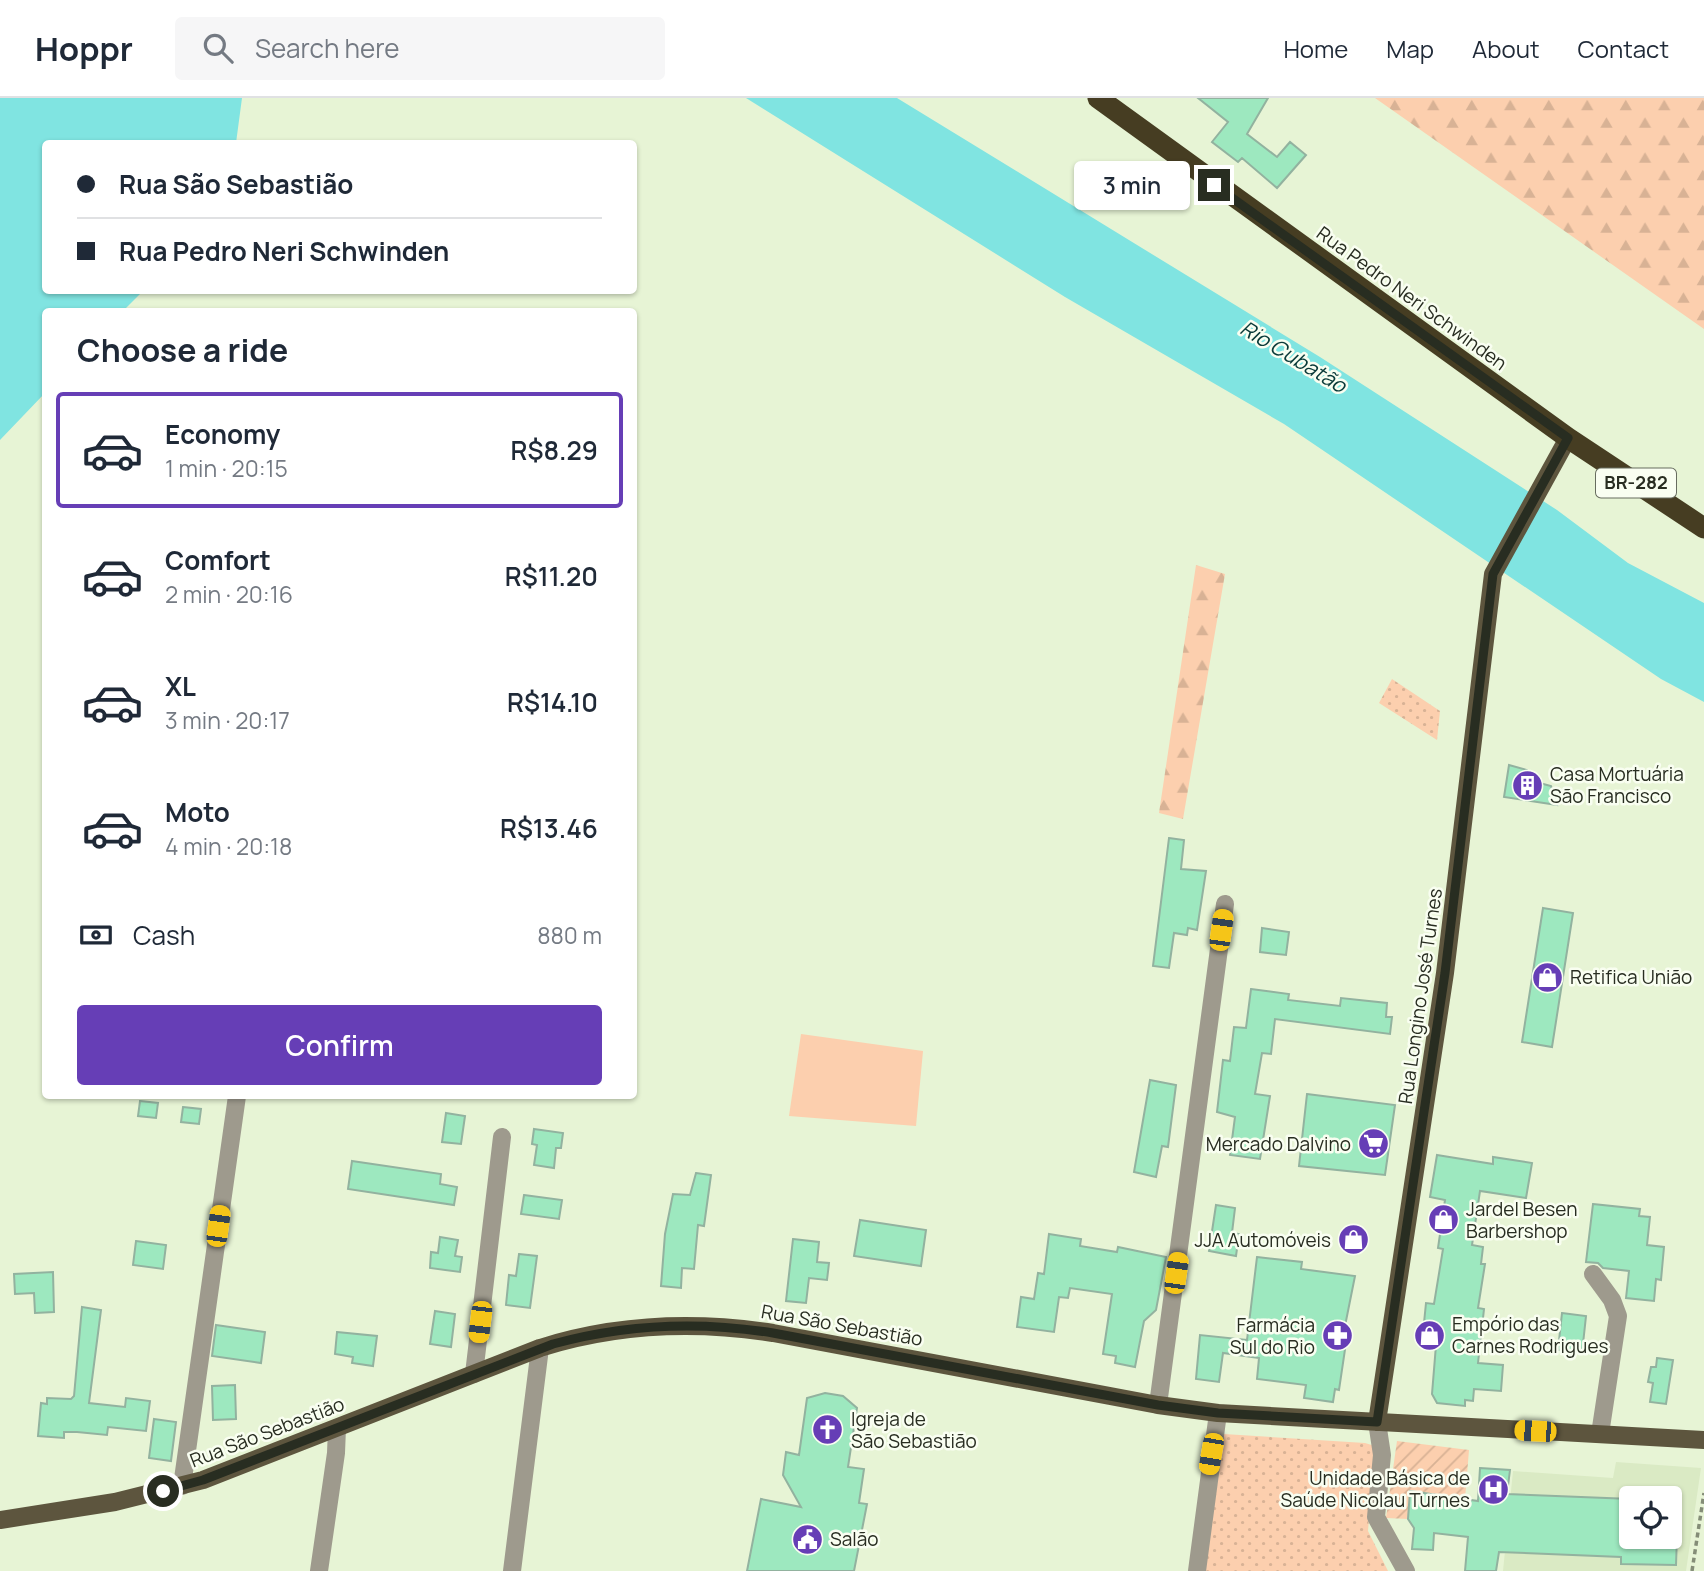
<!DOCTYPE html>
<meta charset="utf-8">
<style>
body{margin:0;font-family:Manrope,sans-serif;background:#f6f6f7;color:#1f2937;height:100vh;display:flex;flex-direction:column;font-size:26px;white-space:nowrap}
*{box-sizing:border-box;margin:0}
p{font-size:23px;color:#747a83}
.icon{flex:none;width:38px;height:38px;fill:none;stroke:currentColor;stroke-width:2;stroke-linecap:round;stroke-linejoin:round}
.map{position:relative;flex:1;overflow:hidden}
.panel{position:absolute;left:42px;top:210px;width:595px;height:791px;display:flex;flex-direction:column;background:#fff;border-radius:7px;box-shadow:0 2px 5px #0004}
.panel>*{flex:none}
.top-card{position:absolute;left:42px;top:42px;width:595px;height:154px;border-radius:7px;box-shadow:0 2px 5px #0004;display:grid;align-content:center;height:154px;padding:0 35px;background:#fff}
.controls{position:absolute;left:1619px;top:1388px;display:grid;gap:14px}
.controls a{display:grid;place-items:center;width:63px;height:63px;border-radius:7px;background:#fff;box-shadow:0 2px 5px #0004;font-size:35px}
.end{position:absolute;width:32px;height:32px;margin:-16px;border:9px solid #282d21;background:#fff;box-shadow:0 0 0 4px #fff}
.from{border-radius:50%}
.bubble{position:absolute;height:49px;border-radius:7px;background:#fff;box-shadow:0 2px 5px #0004;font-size:23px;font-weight:600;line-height:49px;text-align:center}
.car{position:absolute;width:21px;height:42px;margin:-21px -10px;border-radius:9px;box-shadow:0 0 5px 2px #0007;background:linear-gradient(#f5c518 24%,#345 0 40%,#f5c518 0 76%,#345 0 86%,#f5c518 0)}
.top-card b{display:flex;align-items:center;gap:24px;height:66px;font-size:26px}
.top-card b+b{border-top:2px solid #e0e1e3}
.top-card i{width:18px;height:18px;background:#1f2937}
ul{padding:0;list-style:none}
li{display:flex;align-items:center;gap:21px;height:116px;margin:0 14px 10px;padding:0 21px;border:4px solid transparent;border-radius:7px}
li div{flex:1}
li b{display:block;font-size:26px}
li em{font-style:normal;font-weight:600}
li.on{border-color:#663eb6}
li>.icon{width:63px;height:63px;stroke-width:1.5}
h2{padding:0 35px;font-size:32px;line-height:84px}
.pay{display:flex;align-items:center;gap:18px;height:77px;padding:0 35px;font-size:26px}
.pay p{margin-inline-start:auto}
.action{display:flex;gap:14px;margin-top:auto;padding:14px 35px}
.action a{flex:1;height:80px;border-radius:7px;background:#663eb6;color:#fff;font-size:28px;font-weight:600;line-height:80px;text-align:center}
header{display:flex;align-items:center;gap:42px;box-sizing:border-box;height:98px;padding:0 35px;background:#fff;border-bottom:2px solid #e0e1e3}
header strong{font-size:33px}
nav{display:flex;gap:38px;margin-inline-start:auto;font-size:24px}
.search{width:490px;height:63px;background:#f6f6f7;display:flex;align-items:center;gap:18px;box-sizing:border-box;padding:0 24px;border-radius:7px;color:#747a83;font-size:26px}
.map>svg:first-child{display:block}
</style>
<header>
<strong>Hoppr</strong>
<div class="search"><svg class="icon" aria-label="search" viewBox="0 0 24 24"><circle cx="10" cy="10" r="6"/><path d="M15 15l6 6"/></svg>Search here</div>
<nav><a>Home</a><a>Map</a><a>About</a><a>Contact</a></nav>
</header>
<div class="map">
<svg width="1704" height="1473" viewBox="0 0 1704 1473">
<defs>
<pattern id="grass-dots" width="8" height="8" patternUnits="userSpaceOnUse" patternTransform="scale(1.75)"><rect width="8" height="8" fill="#fccfae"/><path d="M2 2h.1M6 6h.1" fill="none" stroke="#d8b295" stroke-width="1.8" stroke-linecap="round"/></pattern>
<pattern id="forest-firs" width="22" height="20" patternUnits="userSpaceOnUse" patternTransform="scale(1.75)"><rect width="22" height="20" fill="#fccfae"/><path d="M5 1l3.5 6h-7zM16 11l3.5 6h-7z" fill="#d8b295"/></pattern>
<pattern id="garden-furrows" width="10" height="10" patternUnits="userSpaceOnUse" patternTransform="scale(1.75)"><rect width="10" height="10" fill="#fccfae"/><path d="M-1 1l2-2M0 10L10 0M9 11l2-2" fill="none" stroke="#d8b295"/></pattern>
</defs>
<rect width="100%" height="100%" fill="#e7f4d5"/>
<path fill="#daeac4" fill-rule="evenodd" d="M1616 1364 1701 1370 1686 1473H1503L1513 1373 1613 1380ZM1631 1400H1670V1438H1631Z"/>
<path fill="url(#grass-dots)" d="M1392 581 1440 613 1437 642 1379 605Z
M1224 1336 1365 1345 1375 1348 1368 1433 1388 1473H1205Z"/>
<path fill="url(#forest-firs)" d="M1375 0H1704V231Z
M1196 467 1225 476 1183 721 1159 715Z"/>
<path fill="url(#garden-furrows)" d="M1397 1343 1469 1352 1465 1401 1410 1392 1408 1421 1386 1420Z"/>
<path fill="#fccfae" d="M801 936 923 953 916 1028 789 1018Z"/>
<path fill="#80e4e1" d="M0 0H242L236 45 46 46V192L143 193 123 213 46 214 45 295 0 342Z
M746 0H897L1320 259 1557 412 1628 465 1704 505V604L1661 581 1284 326 1065 199Z"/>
<path fill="#9de8bf" stroke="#92b29f" stroke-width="2" d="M1198 0H1268L1247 36 1277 59 1290 44 1306 57 1277 90 1242 60 1238 64 1212 44 1228 24Z
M1509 667 1527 672 1536 684 1551 688 1557 707 1504 699Z
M1169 740 1184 742 1181 771 1206 773 1197 832 1188 830 1187 837 1174 835 1169 870 1153 868Z
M1543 810 1573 815 1552 949 1522 944Z
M1262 830 1289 834 1286 857 1260 854Z
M1251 891 1289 896 1288 902 1340 908 1341 900 1387 905 1386 919H1392L1390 936 1275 921 1271 956 1262 955 1255 996 1270 998 1260 1061 1230 1057 1235 1019 1217 1014 1223 962 1230 963 1234 929 1246 930Z
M1150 982 1176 987 1168 1049 1162 1048 1156 1079 1134 1074Z
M1307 996 1395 1007 1385 1077 1299 1068Z
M140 1003 158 1005 156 1020 138 1018Z
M183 1009 201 1011 199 1026 181 1024Z
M446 1015 465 1018 461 1046 442 1044Z
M534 1031 563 1035 561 1050H556L554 1070 534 1067 537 1047 532 1046Z
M1437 1057 1493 1066V1059L1532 1065 1526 1100 1480 1093 1472 1147 1483 1149 1481 1166H1485L1478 1210 1484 1211 1478 1265 1503 1267 1501 1293 1474 1291 1473 1303 1465 1302V1308L1437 1305 1432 1296 1436 1247 1422 1245 1426 1205 1434 1206 1443 1151 1438 1150 1445 1102 1430 1099Z
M352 1063 441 1076 440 1086 457 1089 454 1107 348 1091Z
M696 1075 711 1077 704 1128 698 1127 694 1171 682 1170 681 1190 661 1188 665 1136 673 1096 690 1097Z
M524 1097 562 1102 559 1121 521 1116Z
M1593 1106 1640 1111 1639 1118 1650 1119 1647 1147 1664 1149 1661 1182 1656 1181 1654 1203 1626 1200 1629 1173 1603 1170 1598 1165 1586 1164Z
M1216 1107 1235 1110 1232 1135 1239 1136 1236 1158 1209 1153Z
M860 1122 926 1132 921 1168 854 1158Z
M1049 1136 1081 1141 1080 1148 1117 1154 1118 1149 1166 1159 1156 1212 1144 1223 1135 1269 1115 1265 1116 1258 1103 1256 1112 1196 1070 1190 1068 1200 1059 1199 1054 1234 1017 1229 1021 1199 1034 1201 1038 1175 1044 1176Z
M440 1139 458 1142 455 1158 462 1159 460 1174 430 1170 431 1154 438 1155Z
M793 1141 819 1144 817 1164 829 1165 827 1182 809 1180 806 1205 786 1203Z
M136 1143 166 1147 163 1171 133 1167Z
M519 1156 537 1158 530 1210 506 1207 509 1177 516 1178Z
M1257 1159 1302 1164 1301 1171 1355 1178 1343 1238H1347L1339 1292 1335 1291 1333 1304 1304 1300 1306 1287 1257 1281 1259 1260 1223 1255 1219 1284 1196 1281 1200 1237 1247 1242Z
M53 1174 54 1214 35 1215 34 1195 15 1196 14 1176Z
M82 1209 101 1212 89 1305 125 1309 126 1300 150 1303 146 1333 108 1329 107 1337 77 1334H64V1340L38 1338 41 1305 47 1306V1300L71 1301 74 1298Z
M435 1213 455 1216 451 1249 430 1246Z
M1562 1215 1586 1218 1582 1255 1558 1252Z
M216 1227 265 1234 261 1265 212 1258Z
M337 1234 377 1238 373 1268 352 1265 353 1259 335 1256Z
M1657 1260 1673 1262 1666 1306 1650 1304 1653 1285 1648 1284 1651 1269H1656Z
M235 1287 236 1321 213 1322 212 1288Z
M825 1295 843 1298 857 1310 848 1369 864 1371 859 1405 867 1406 854 1473H747L761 1401 801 1409 783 1377 786 1354 799 1357 807 1300Z
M154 1321 176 1324 171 1363 149 1360Z
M1480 1370 1510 1372 1507 1396 1631 1401V1438H1677L1676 1467 1621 1466V1459L1499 1454 1496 1473H1465L1468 1439 1434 1435 1433 1452 1412 1451 1414 1430 1408 1421 1410 1393 1478 1403Z"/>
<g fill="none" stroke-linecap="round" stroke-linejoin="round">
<path stroke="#848d77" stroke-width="3.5" stroke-dasharray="5 3.5" stroke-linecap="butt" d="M1692 1473 1704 1395"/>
<path stroke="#9e9a8d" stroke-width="18" d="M1593 1176 1612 1202 1618 1218 1600 1336
M474 1276 502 1039
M1158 1307 1225 806
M1377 1324 1382 1357 1376 1419 1406 1473
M182 1388 237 998
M319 1473 336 1355 337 1330
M512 1473 540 1250
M1197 1473 1218 1315"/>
<path stroke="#5d553e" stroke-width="18" d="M1377 1324 1445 875 1493 476 1568 340
M0 1422 115 1404 203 1382 540 1250C616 1226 695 1223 773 1235L1158 1307 1218 1315 1704 1342"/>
<path stroke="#463d22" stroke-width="21" d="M1098 0 1568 340 1704 430"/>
</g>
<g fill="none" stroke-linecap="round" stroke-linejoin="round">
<path stroke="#282d21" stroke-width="9" d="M163 1393 203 1382 553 1246C626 1226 699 1223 773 1235L1158 1307 1218 1315 1377 1324 1445 875 1493 476 1568 340 1214 87"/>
</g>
<defs>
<symbol id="building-disc" viewBox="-11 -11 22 22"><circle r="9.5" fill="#663eb6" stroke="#f9fef1"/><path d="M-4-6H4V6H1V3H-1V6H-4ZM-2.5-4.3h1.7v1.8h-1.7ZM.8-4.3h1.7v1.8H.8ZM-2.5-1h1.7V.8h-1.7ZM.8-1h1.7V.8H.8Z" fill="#fff"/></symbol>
<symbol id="shop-disc" viewBox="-11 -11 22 22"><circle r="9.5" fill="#663eb6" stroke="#f9fef1"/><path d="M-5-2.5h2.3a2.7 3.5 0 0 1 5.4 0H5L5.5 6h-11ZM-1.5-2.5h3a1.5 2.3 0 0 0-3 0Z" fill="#fff"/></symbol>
<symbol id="supermarket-disc" viewBox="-11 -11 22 22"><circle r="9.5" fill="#663eb6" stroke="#f9fef1"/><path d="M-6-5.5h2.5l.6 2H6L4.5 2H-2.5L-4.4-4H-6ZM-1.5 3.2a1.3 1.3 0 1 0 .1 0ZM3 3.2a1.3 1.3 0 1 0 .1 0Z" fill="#fff"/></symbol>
<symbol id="pharmacy-disc" viewBox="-11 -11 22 22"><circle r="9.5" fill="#663eb6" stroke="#f9fef1"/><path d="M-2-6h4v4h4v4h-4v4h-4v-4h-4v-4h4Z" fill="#fff"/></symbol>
<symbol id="church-disc" viewBox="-11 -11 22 22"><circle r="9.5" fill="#663eb6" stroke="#f9fef1"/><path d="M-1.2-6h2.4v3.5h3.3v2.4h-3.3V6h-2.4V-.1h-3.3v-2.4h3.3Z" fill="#fff"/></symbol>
<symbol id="hospital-disc" viewBox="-11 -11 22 22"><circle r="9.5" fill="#663eb6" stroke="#f9fef1"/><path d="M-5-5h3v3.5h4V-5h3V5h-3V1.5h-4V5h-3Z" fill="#fff"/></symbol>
<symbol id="civic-disc" viewBox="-11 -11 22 22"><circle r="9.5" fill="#663eb6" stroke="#f9fef1"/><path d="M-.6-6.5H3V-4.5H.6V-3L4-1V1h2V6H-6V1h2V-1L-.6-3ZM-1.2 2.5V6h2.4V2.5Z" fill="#fff"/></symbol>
</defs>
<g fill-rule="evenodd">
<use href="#building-disc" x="1510" y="670" width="35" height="35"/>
<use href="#shop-disc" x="1530" y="862" width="35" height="35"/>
<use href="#supermarket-disc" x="1356" y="1028" width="35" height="35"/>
<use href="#shop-disc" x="1426" y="1104" width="35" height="35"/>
<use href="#shop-disc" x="1336" y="1124" width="35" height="35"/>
<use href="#shop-disc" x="1412" y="1220" width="35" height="35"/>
<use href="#pharmacy-disc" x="1320" y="1220" width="35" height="35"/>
<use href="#church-disc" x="810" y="1314" width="35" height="35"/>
<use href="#hospital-disc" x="1476" y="1374" width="35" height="35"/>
<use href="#civic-disc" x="790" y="1424" width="35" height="35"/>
</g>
<g text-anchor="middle" stroke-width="5" stroke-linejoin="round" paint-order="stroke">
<rect fill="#f9fef1" stroke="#676c5f" stroke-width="2" x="1596" y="370.5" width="80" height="29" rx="5"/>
<g font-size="18" font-weight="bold" fill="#282d21">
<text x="1636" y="391">BR-282</text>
</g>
<g font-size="19" fill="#282d21" stroke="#f9fef1">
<text transform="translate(1412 200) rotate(36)" y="7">Rua Pedro Neri Schwinden</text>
<text transform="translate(1420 898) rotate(-82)" y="7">Rua Longino José Turnes</text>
<text transform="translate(842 1227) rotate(10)" y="7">Rua São Sebastião</text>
<text transform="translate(267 1334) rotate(-21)" y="7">Rua São Sebastião</text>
</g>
<g font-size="19" fill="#282d21" stroke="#f9fef1" text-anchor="start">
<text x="1550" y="683">Casa Mortuária<tspan x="1550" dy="22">São Francisco</tspan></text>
<text x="1570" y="886">Retifica União</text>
<text x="1351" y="1053" text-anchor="end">Mercado Dalvino</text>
<text x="1466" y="1118">Jardel Besen<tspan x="1466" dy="22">Barbershop</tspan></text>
<text x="1331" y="1149" text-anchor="end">JJA Automóveis</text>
<text x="1452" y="1233">Empório das<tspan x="1452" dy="22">Carnes Rodrigues</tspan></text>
<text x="1315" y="1234" text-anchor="end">Farmácia<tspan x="1315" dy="22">Sul do Rio</tspan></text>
<text x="851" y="1328">Igreja de<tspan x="851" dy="22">São Sebastião</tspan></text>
<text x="1470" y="1387" text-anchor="end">Unidade Básica de<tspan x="1470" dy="22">Saúde Nicolau Turnes</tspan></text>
<text x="830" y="1448">Salão</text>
</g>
<g font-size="21" font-style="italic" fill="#093a39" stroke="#f9fef1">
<text transform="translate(1293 259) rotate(31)" y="7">Rio Cubatão</text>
</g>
</g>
</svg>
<div class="controls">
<a><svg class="icon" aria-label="locate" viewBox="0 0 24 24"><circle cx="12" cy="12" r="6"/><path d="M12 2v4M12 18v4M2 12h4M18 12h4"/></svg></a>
</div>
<i class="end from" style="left:163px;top:1393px"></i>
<i class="end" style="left:1214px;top:87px"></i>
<div class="bubble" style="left:1074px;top:63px;width:116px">3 min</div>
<i class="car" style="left:1221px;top:832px;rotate:8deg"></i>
<i class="car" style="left:218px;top:1128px;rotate:8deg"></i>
<i class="car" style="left:1176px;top:1175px;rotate:8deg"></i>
<i class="car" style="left:480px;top:1224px;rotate:187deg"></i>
<i class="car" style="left:1535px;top:1333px;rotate:273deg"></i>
<i class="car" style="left:1211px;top:1356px;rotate:190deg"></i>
<div class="top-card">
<b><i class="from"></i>Rua São Sebastião</b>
<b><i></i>Rua Pedro Neri Schwinden</b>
</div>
<section class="panel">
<h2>Choose a ride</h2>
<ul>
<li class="on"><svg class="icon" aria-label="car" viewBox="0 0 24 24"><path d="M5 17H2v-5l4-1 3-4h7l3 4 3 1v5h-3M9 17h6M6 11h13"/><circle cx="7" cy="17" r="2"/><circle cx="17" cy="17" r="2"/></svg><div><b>Economy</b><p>1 min · 20:15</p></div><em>R$8.29</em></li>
<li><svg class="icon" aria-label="car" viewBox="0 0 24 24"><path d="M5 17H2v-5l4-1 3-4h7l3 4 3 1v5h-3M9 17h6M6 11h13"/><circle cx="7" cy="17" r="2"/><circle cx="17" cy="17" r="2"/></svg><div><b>Comfort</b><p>2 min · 20:16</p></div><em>R$11.20</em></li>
<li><svg class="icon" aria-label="car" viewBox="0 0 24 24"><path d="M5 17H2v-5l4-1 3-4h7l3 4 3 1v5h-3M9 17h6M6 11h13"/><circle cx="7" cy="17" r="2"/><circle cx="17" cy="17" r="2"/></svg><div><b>XL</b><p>3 min · 20:17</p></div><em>R$14.10</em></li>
<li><svg class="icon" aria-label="car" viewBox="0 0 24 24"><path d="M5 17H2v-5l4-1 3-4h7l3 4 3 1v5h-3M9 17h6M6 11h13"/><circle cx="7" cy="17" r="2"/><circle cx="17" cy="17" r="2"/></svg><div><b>Moto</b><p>4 min · 20:18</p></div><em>R$13.46</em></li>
</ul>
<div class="pay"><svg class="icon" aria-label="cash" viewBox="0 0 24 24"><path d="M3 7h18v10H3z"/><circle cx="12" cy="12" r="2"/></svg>Cash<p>880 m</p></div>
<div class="action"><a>Confirm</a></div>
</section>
</div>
